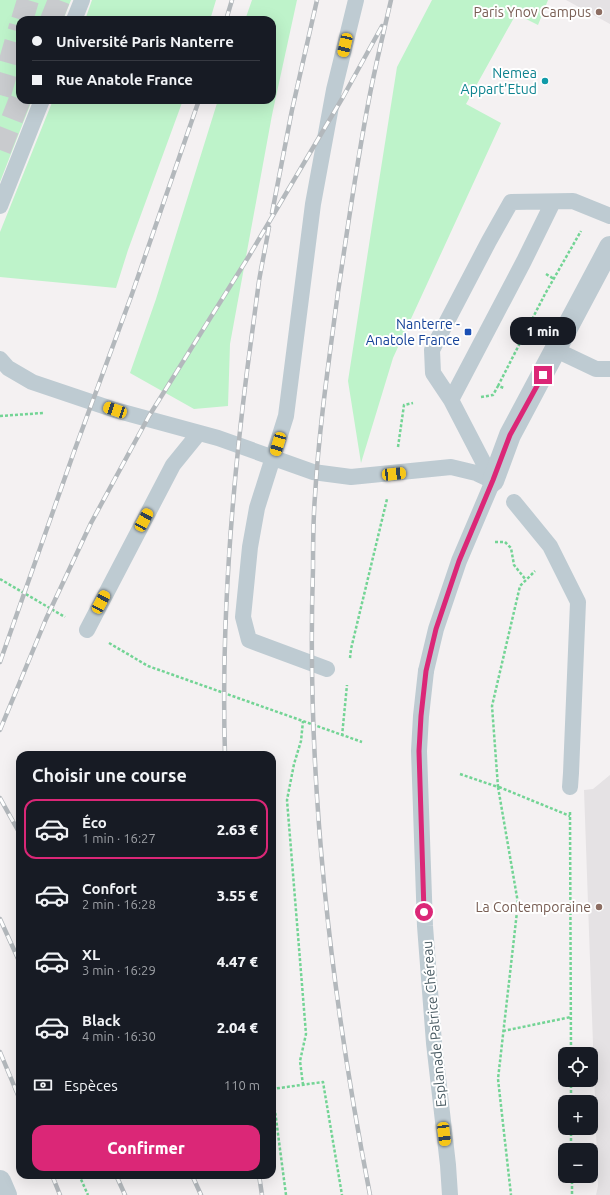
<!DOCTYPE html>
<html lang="fr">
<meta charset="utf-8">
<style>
body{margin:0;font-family:Ubuntu,sans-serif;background:#20242c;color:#f1f3f6;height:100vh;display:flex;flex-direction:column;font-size:15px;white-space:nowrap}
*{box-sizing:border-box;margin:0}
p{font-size:13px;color:#9ea1a6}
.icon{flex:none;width:22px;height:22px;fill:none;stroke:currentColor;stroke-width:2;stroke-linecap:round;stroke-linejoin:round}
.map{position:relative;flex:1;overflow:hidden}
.details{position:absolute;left:16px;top:751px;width:260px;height:428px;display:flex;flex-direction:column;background:#171b24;border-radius:12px;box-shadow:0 4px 16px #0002}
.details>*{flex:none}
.hud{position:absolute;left:16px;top:16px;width:260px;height:88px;border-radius:12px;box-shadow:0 4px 16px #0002;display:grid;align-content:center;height:88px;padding:0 16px;background:#171b24}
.buttons{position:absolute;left:558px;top:1047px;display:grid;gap:8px}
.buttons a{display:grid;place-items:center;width:40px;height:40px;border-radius:8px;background:#171b24;box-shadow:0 4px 16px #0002;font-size:20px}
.end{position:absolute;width:18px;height:18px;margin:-9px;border:5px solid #db2777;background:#fff;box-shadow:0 0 0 2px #fff}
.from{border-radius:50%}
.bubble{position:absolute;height:28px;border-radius:12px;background:#171b24;box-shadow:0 4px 16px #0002;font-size:13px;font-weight:800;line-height:28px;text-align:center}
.car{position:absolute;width:12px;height:24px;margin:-12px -6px;border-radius:5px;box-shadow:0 0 3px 1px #0007;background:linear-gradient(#f5c518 24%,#345 0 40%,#f5c518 0 76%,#345 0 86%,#f5c518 0)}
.hud b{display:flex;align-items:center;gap:14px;height:38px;font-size:15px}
.hud b+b{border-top:1px solid #363941}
.hud i{width:10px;height:10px;background:#f1f3f6}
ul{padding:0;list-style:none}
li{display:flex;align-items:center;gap:12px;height:60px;margin:0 8px 6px;padding:0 8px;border:2px solid transparent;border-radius:12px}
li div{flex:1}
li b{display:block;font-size:15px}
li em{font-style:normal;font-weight:800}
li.on{border-color:#db2777}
li>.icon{width:36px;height:36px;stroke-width:1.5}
h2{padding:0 16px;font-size:18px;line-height:48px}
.pay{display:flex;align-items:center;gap:10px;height:44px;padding:0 16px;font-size:15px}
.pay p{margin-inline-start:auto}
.cta{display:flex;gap:8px;margin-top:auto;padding:8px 16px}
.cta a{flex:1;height:46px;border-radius:12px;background:#db2777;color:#fff;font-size:16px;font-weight:800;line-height:46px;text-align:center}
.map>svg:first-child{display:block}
</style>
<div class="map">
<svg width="610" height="1195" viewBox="0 0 610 1195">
<rect width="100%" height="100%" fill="#f4f1f2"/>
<path fill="#e5e2e4" d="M566 0H610V24Z
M610 775V1195H596L598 1186 584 790 593 789Z"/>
<path fill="#bef3ca" d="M0 0H71L63 20H20V100H32L0 182Z
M92 0H216L210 20H85Z
M252 0H297L272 115 230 344 228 406 194 409 130 373 156 299 218 100H272V20H245Z
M432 0H548L538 25 516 14 466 104 501 123 393 358 361 463 348 381 373 219 397 67Z
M53 100H183L128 250 116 288 0 277V232Z"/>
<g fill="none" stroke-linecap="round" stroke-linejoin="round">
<path stroke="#c9cbce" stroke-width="22" stroke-dasharray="22 11" stroke-linecap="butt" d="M22 20 28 0
M51 20 59 0
M0 95 20 26
M0 150 20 99"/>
<path stroke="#73d495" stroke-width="2.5" stroke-dasharray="3 2" stroke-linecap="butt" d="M546 274 554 279
M498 386 545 294 581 231
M481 397 493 395 498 386 504 388
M0 416 43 413
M398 447 404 405 413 403
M495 542H505L511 548 514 565 526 580
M0 579 65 617
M109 643 148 666 362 742
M350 658 351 649 387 499
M342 736 347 685
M460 774 498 787 492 706 520 586 535 571
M498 787 518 903 498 1079 511 1195
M499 787 570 816
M570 812 571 1054
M503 1031 571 1017
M571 1080V1102
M303 1085 300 1061 306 1034 287 800 294 764 301 741 303 721
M272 1088 286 1195
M272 1089 323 1082 342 1195
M571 1128V1150
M79 1175 88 1195
M572 1176V1195"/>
<path stroke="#becbd2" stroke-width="16" d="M74 20 82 0
M0 206 42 100
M556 350 596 369H610
M0 359 8 368 32 382 115 410 218 438 313 472 351 477 451 467 476 473 493 481
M451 400 524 261 553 202
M493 481 451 400 433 373 432 350 489 241 511 202 573 201 610 216
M514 502 550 546 578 602 571 773 570 787
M87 630 173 465 199 433
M327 669 249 640 243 617 250 547 257 508 286 416 313 204 334 90 356 0
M426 671 436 629 459 561 493 481"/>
<path stroke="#becbd2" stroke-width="22" d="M493 481 510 435 610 247
M0 1181 6 1195"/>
<defs>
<path id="rail" d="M226 20 232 0
M272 213 292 110 317 0
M0 662 75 449 132 294 199 100
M0 730 46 619 91 523 149 416 249 256 343 97 382 26
M225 755C221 627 231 498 247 371 251 341 255 311 259 281 262 263 266 245 269 227
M0 798 20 834
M0 919 20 963
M0 1052 20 1100
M52 1175 60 1195
M116 1175 125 1195
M192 1175 201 1195
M259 1175 262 1195
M370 1195C330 989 306 779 313 569 313 545 313 521 315 496 319 428 329 360 338 292 348 226 357 160 370 94 376 63 384 31 391 0"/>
</defs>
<use href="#rail" stroke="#b3b8bc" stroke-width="4.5"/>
<use href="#rail" stroke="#fff" stroke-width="3" stroke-dasharray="9" stroke-linecap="butt"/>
<path stroke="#becbd2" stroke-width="16" d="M426 671 421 716 419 751 425 926 434 1043 448 1165 450 1195"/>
</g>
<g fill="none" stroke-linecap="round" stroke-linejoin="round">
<path stroke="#db2777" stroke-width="5" d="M424 912 419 751 421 716 426 671 436 629 459 561 493 480 510 435 543 375"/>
</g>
<g fill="#8d6e63" stroke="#fff" stroke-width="1.5">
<circle cx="599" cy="12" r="4"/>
<circle cx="599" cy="907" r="4"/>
</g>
<circle fill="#0f9aa8" stroke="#fff" stroke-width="1.5" cx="545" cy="81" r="4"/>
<rect fill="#1a4fb4" stroke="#fff" stroke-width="1.5" x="464" y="328" width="8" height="8" rx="2"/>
<g text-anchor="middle" stroke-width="4" stroke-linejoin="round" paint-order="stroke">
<g font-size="14" fill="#785e54" stroke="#fff" text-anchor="end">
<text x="591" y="17">Paris Ynov Campus</text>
<text x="591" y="912">La Contemporaine</text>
</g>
<g font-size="14" fill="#0d838f" stroke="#fff" text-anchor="end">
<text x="537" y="78">Nemea<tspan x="537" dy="16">Appart'Etud</tspan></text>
</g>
<g font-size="14" fill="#164399" stroke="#fff" text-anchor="end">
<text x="460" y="329">Nanterre -<tspan x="460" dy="16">Anatole France</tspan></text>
</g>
<g font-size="14" fill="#475961" stroke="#fff">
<text transform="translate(434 1024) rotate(-95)" y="5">Esplanade Patrice Chéreau</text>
</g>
</g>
</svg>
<div class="buttons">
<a><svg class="icon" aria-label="locate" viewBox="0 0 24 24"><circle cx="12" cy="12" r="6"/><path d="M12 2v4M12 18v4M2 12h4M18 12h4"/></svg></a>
<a>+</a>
<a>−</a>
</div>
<i class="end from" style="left:424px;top:912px"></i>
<i class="end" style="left:543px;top:375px"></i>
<div class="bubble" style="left:510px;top:317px;width:66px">1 min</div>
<i class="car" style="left:345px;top:45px;rotate:193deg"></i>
<i class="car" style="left:115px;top:410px;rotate:289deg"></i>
<i class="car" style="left:278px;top:444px;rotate:197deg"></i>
<i class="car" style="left:394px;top:474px;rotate:84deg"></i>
<i class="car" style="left:144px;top:520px;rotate:28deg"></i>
<i class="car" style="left:101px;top:602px;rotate:28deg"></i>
<i class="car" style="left:444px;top:1134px;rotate:173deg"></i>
<div class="hud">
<b><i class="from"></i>Université Paris Nanterre</b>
<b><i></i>Rue Anatole France</b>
</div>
<section class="details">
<h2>Choisir une course</h2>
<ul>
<li class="on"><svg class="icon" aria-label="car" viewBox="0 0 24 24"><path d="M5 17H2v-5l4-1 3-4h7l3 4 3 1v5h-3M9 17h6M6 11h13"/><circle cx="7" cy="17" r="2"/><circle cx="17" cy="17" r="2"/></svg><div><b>Éco</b><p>1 min · 16:27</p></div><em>2.63 €</em></li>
<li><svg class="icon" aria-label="car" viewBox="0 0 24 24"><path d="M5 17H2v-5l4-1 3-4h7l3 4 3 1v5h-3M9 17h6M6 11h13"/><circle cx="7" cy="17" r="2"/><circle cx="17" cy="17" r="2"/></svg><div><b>Confort</b><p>2 min · 16:28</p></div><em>3.55 €</em></li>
<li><svg class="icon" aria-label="car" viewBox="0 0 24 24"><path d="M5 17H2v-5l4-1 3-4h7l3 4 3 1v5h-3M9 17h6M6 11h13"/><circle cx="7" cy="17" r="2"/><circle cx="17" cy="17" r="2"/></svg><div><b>XL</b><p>3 min · 16:29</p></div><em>4.47 €</em></li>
<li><svg class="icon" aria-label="car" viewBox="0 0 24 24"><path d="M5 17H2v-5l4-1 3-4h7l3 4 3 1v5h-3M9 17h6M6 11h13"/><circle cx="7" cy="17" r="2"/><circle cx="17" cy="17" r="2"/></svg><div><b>Black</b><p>4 min · 16:30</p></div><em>2.04 €</em></li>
</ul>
<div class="pay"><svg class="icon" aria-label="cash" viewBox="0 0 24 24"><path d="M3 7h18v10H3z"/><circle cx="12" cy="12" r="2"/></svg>Espèces<p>110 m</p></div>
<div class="cta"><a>Confirmer</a></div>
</section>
</div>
